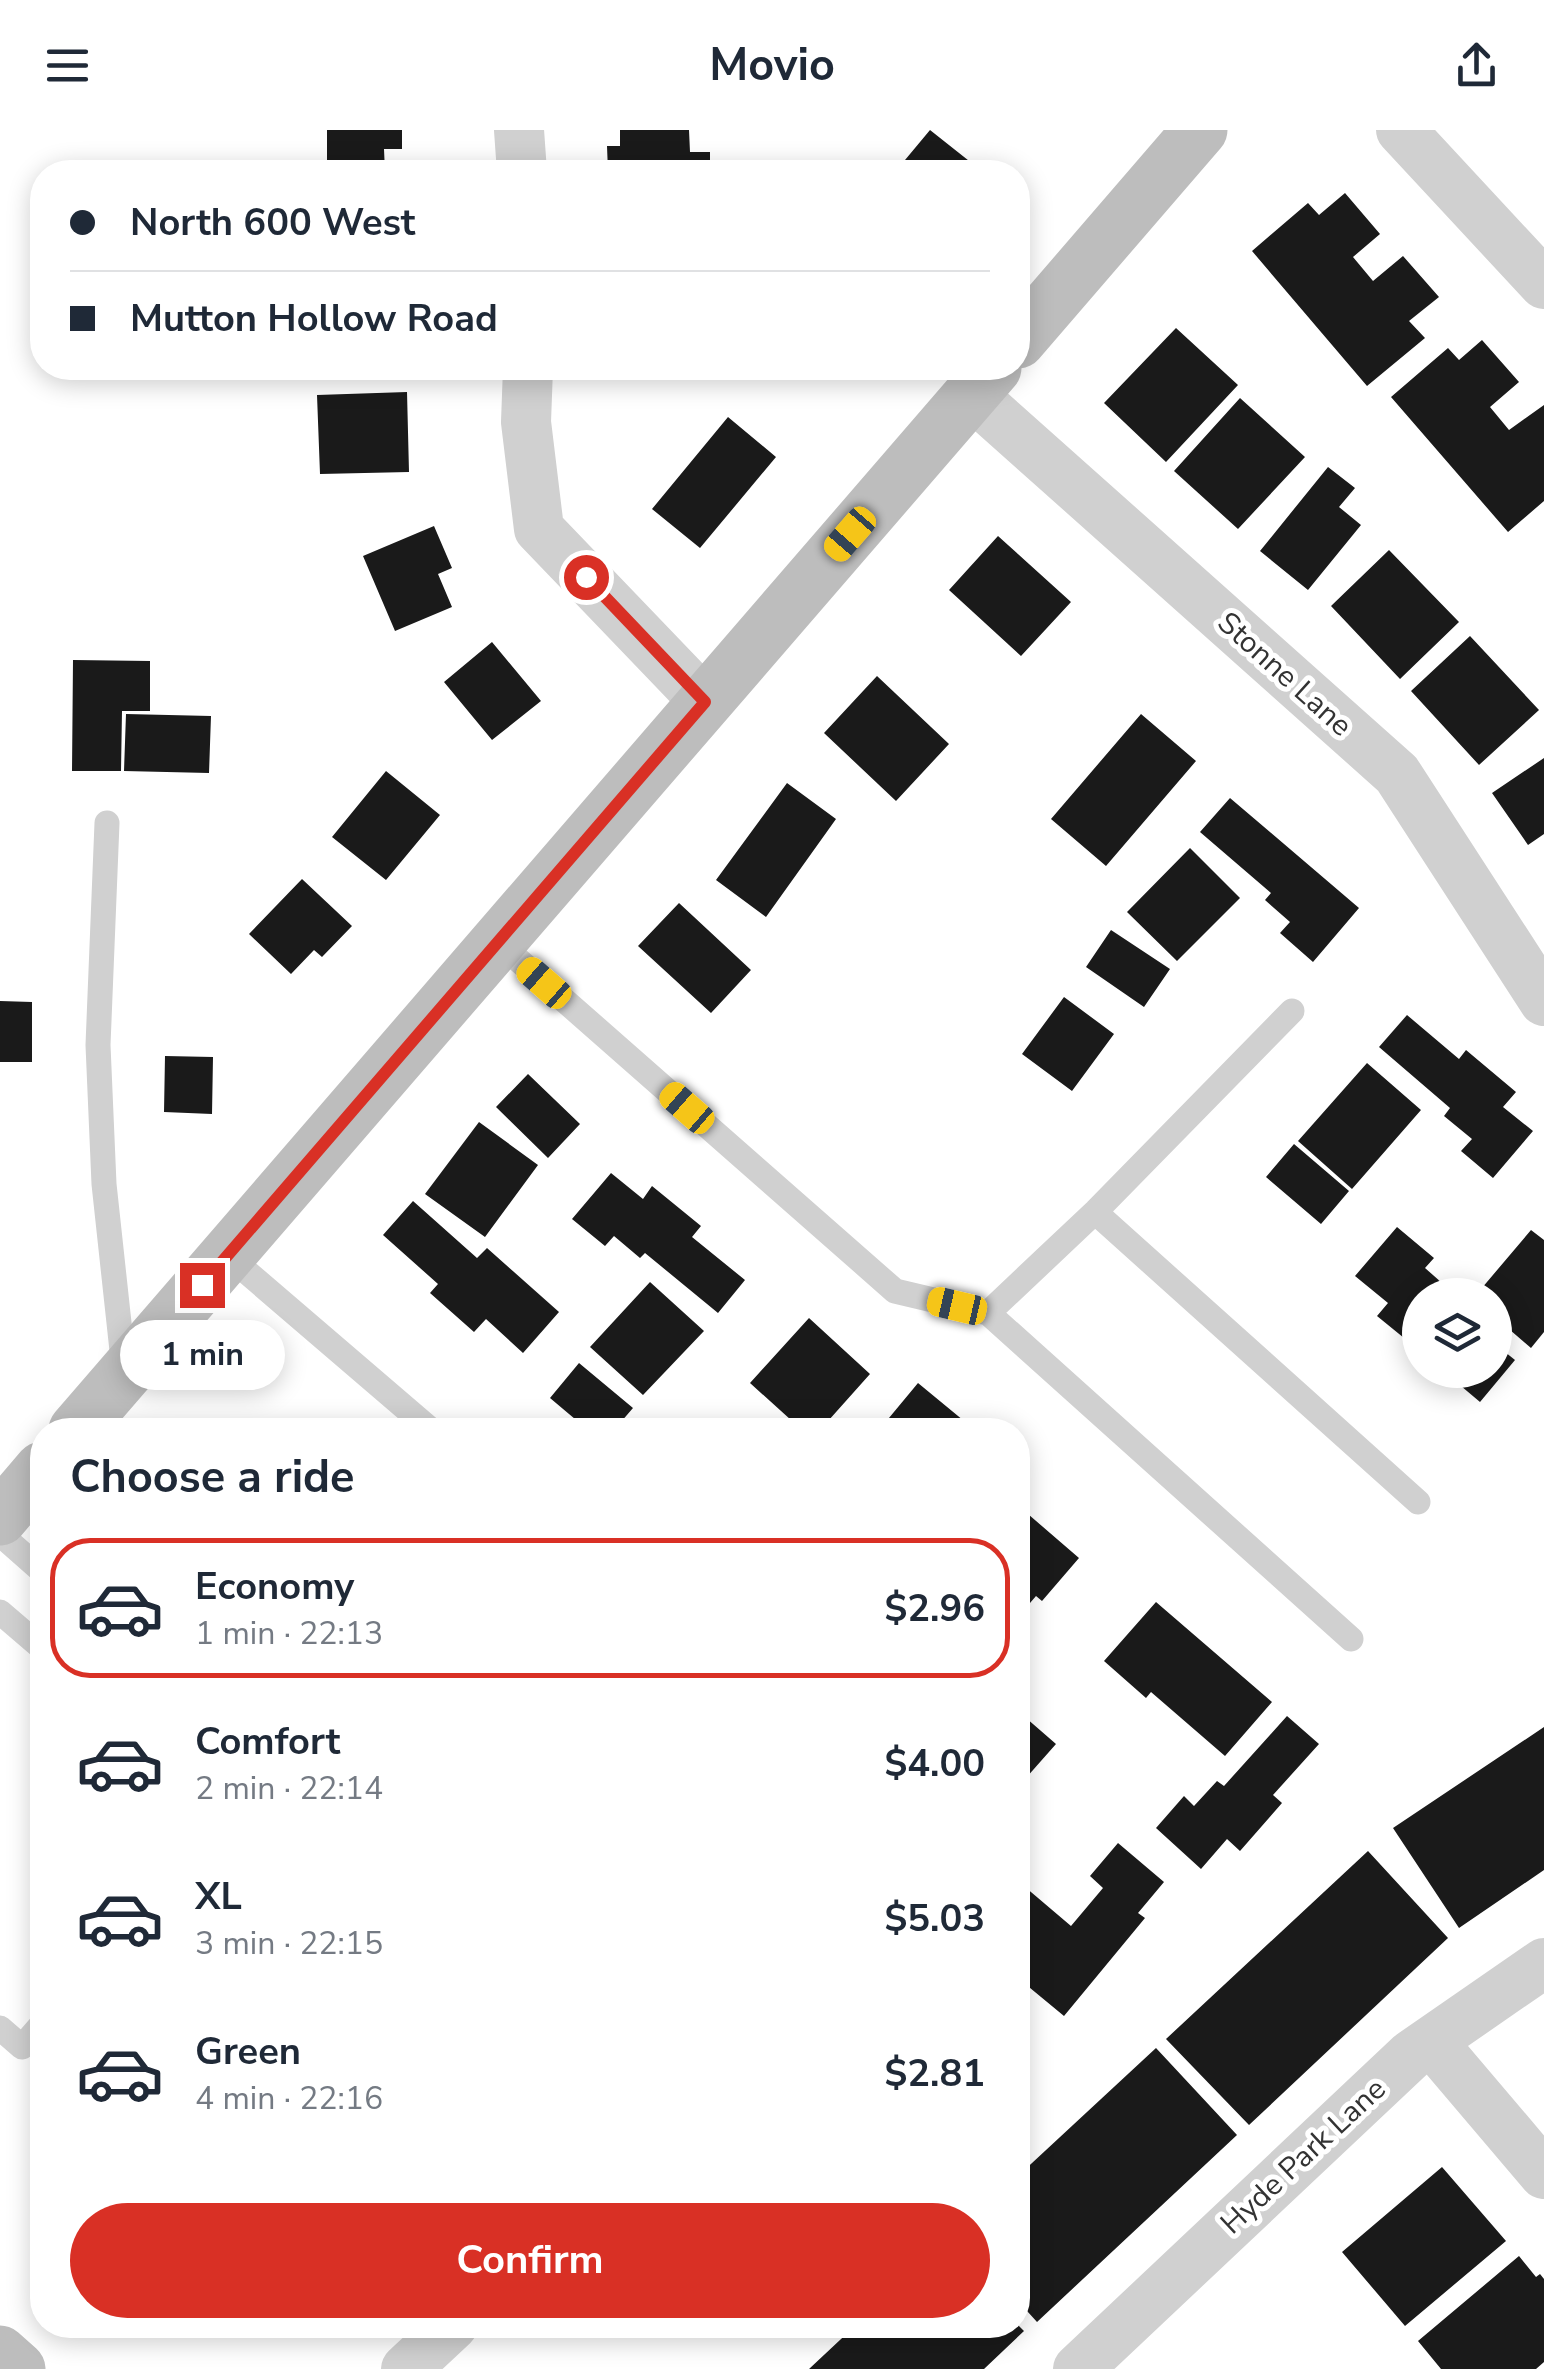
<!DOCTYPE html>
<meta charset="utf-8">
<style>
body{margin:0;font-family:"Nunito Sans",sans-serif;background:#f2f2f3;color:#1f2937;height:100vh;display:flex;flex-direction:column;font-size:38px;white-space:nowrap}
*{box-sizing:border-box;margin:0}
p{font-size:32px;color:#747a83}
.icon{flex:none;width:55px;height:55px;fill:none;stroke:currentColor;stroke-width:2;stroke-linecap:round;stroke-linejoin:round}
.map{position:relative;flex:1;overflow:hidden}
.panel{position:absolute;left:30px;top:1288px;width:1000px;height:920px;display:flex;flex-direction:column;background:#fff;border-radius:40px;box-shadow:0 5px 25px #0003}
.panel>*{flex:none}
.guide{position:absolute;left:30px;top:30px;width:1000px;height:220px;border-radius:40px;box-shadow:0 5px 25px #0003;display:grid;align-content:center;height:220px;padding:0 40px;background:#fff}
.controls{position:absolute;left:1402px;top:1148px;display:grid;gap:20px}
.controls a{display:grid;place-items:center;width:110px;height:110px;border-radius:50%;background:#fff;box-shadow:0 5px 25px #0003;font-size:50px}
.end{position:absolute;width:45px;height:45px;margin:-22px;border:12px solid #d93025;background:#fff;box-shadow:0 0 0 5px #fff}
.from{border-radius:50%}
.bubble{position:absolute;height:70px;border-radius:35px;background:#fff;box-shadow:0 5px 25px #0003;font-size:32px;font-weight:700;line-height:70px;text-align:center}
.car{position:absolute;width:30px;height:60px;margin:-30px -15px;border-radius:12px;box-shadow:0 0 8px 2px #0007;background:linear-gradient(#f5c518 24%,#345 0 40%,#f5c518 0 76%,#345 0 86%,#f5c518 0)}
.guide b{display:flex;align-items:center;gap:35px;height:95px;font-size:38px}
.guide b+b{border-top:2px solid #e0e1e3}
.guide i{width:25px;height:25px;background:#1f2937}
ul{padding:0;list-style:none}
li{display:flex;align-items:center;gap:30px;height:140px;margin:0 20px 15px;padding:0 20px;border:5px solid transparent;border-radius:40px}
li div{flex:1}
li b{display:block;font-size:38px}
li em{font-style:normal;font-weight:700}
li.active{border-color:#d93025}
li>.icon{width:90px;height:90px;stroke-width:1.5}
h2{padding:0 40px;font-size:45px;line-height:120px}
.primary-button{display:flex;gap:20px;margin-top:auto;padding:20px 40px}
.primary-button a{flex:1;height:115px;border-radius:60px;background:#d93025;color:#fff;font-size:40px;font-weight:700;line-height:115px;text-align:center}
header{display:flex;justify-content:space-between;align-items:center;height:130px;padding:0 40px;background:#fff;font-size:45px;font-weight:700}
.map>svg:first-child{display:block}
</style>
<header><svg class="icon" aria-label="menu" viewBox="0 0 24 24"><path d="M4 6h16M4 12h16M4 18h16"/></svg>Movio<svg class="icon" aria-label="share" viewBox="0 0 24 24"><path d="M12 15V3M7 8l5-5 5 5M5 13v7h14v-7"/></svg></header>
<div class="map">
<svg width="1544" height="2239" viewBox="0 0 1544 2239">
<rect width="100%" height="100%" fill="#fff"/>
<path fill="#1a1a1a" d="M327 0H402V19H384L385 42H327Z
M620 0H689L690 22H710V42H608L607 16H620Z
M930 0 983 42H895Z
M1345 63 1380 104 1353 127 1373 151 1403 126 1439 167 1409 191 1425 208 1367 256 1252 121 1308 73 1319 85Z
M1176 198 1238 255 1166 332 1104 273Z
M1482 210 1519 252 1490 277 1509 300 1544 275V371L1508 402 1391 267 1448 218 1459 230Z
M407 262 409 342 320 344 317 265Z
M1240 268 1305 327 1238 399 1174 341Z
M728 287 776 327 700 418 652 379Z
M1328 337 1355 358 1339 377 1361 395 1308 460 1260 421Z
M434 396 452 438 438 444 452 477 395 501 363 426Z
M998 406 1071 472 1021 526 949 460Z
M1389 420 1459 492 1400 549 1331 476Z
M1470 506 1539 580 1479 635 1411 561Z
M492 512 541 571 492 610 444 552Z
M73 530 150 531V581H122L121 641H72Z
M877 546 949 614 896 671 824 603Z
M126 584 211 586 209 643 124 641Z
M1141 584 1196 631 1106 736 1051 689Z
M1544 628V704L1528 715 1492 663Z
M386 641 440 685 386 750 332 707Z
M787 653 836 689 766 787 716 750Z
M1230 668 1359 778 1313 832 1280 803 1290 792 1265 770 1271 763 1200 702Z
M1190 718 1240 768 1177 831 1127 782Z
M302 749 352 796 322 827 314 820 291 844 249 804Z
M679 773 751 840 711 883 638 816Z
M1111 800 1170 839 1144 877 1086 837Z
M1064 867 1114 904 1072 961 1022 924Z
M0 871 32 872V932H0Z
M1407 885 1459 929 1466 920 1516 962 1503 977 1533 1001 1493 1048 1461 1021 1472 1009 1444 986 1450 978 1379 917Z
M165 926 213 927 212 984 164 982Z
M1367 933 1421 980 1352 1059 1298 1011Z
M528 944 580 994 548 1028 496 977Z
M479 992 538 1035 485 1107 425 1064Z
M1294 1014 1349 1061 1321 1094 1266 1047Z
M611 1043 643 1069 652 1056 701 1096 692 1107 745 1150 718 1183 645 1123 640 1128 614 1106 605 1116 572 1089Z
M413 1071 477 1128 487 1118 559 1182 523 1223 486 1189 474 1202 430 1163 438 1154 383 1105Z
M1397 1097 1434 1128 1425 1138 1450 1160 1445 1165H1420V1221L1377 1186 1388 1173 1355 1146Z
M1531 1100 1544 1110V1202L1531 1218 1495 1187V1165H1476Z
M650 1152 704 1201 643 1265 590 1217Z
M809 1188 870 1244 820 1300H802L750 1253Z
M1495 1214 1515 1230 1480 1272 1442 1240H1495Z
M579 1233 633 1278 614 1300H588L550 1268Z
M918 1253 975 1300H879Z
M1021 1378 1079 1428 1042 1471 1036 1466 1018 1487Z
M1156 1472 1272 1572 1225 1626 1151 1562 1146 1568 1104 1531Z
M1018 1581 1056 1614 1018 1657Z
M1287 1586 1319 1614 1273 1665 1282 1673 1240 1721 1227 1709 1201 1739 1156 1698 1184 1666 1194 1676 1217 1651 1224 1656Z
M1544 1597V1740L1459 1798 1393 1698Z
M1118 1713 1164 1752 1138 1783 1145 1788 1064 1886 1018 1848V1751L1071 1796 1103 1758 1090 1746Z
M1368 1721 1448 1808 1249 1995 1166 1909Z
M1156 1918 1237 2005 1037 2192 1018 2171V2046Z
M1442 2037 1506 2111 1405 2196 1342 2122Z
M1519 2126 1536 2147 1540 2144 1544 2149V2232L1536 2239H1441L1418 2211Z
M856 2195H1018L1024 2201 984 2239H809Z"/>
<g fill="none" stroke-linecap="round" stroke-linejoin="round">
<path stroke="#d0d0d0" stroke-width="25" d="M107 693 98 915 104 1054 124 1239
M498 812 895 1161 988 1183 1351 1509
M1095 1082 1418 1372
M227 1125 431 1300
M988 1183 1096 1081 1292 881
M0 1404 42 1441
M0 1482 42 1518
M0 1898 22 1917 42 1894"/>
<path stroke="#d0d0d0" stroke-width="50" d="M519 0 522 42
M1401 0 1544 154
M528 238 526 292 539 399 705 572
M971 264 1397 644 1544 871
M1431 1911 1544 2044
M406 2239 453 2195
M1078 2239 1411 1925 1544 1833"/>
<path stroke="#bdbdbd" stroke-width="55" d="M1018 211 1200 0
M76 1300 994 238
M0 1388 42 1339
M0 2223 18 2239"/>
</g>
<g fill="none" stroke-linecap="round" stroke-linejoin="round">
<path stroke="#d93025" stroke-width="12" d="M202 1155 705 572 586 447"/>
</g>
<g text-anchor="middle" stroke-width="10" stroke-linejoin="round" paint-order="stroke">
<g font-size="30" fill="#333" stroke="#fff">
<text transform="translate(1285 544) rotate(42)" y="10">Stonne Lane</text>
<text transform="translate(1303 2026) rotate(-43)" y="10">Hyde Park Lane</text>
</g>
</g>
</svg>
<div class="controls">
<a><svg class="icon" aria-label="layers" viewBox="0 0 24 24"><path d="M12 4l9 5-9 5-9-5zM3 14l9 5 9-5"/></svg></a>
</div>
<i class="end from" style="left:586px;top:447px"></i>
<i class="end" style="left:202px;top:1155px"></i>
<div class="bubble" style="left:120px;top:1190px;width:165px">1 min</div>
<i class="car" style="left:850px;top:404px;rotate:221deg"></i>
<i class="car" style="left:544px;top:853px;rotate:311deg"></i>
<i class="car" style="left:687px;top:978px;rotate:311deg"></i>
<i class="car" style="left:957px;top:1176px;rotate:283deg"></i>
<div class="guide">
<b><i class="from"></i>North 600 West</b>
<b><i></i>Mutton Hollow Road</b>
</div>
<section class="panel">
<h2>Choose a ride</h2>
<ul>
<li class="active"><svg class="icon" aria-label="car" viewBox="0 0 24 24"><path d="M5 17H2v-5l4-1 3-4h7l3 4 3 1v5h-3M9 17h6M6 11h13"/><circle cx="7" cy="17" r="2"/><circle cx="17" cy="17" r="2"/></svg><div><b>Economy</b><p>1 min · 22:13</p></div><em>$2.96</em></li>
<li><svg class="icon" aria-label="car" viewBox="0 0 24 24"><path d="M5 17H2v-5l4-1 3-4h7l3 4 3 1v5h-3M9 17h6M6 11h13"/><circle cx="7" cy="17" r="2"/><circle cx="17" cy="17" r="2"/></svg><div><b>Comfort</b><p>2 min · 22:14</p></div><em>$4.00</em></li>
<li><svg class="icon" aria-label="car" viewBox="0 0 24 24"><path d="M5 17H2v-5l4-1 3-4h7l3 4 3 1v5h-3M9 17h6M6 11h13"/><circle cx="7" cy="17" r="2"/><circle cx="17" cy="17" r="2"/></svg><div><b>XL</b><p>3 min · 22:15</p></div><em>$5.03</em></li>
<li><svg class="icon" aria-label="car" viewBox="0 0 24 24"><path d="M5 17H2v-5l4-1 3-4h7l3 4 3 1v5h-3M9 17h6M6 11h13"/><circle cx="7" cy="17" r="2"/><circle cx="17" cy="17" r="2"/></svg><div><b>Green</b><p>4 min · 22:16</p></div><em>$2.81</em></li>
</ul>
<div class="primary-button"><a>Confirm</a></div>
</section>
</div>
